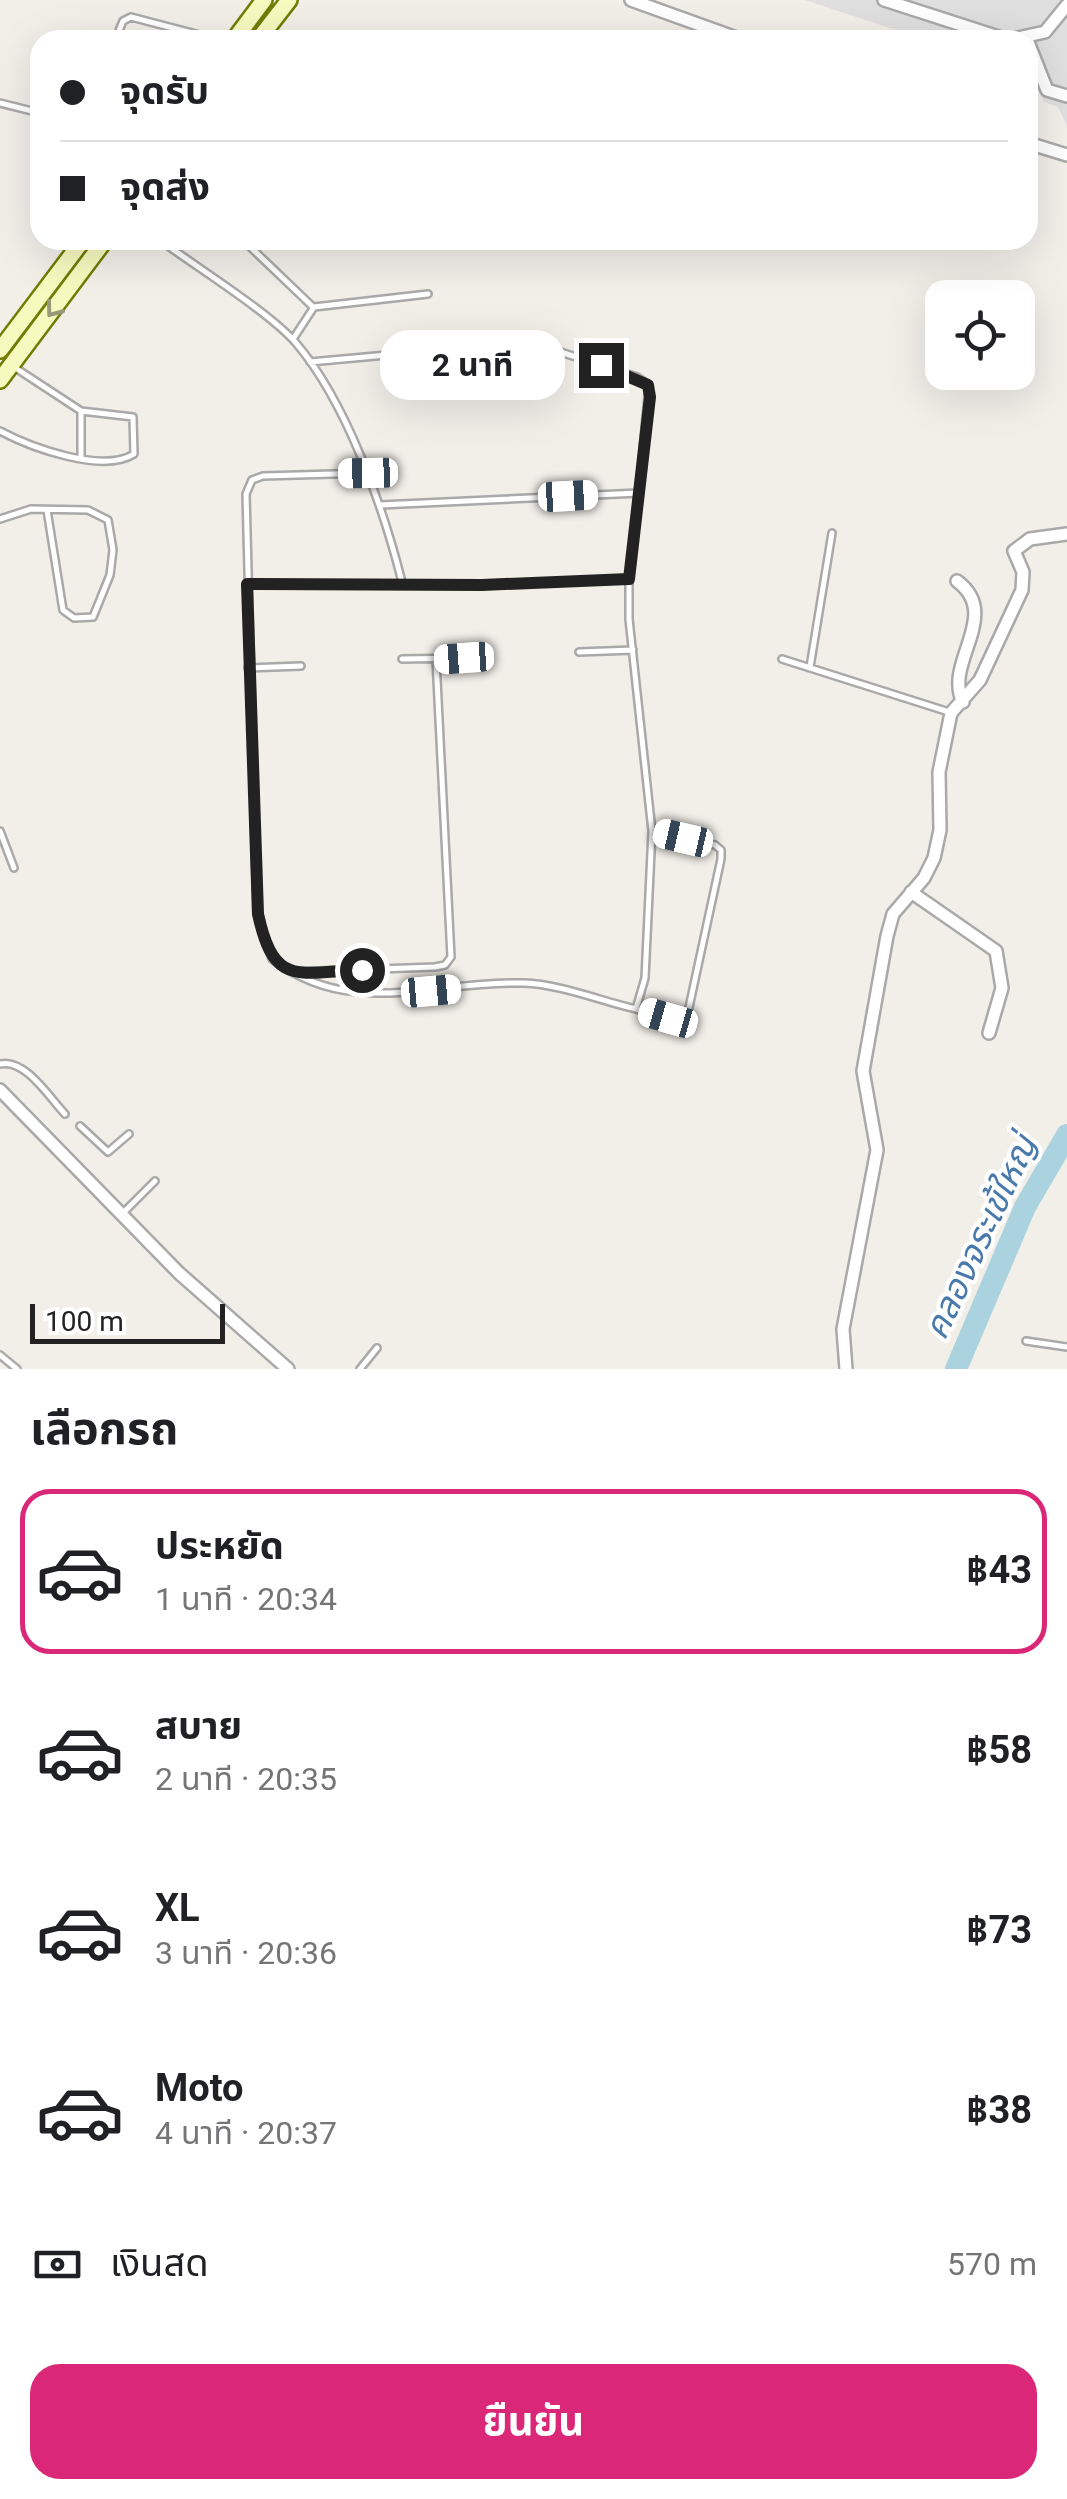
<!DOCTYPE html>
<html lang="th">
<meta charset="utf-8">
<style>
body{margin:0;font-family:Roboto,"Noto Sans Thai",sans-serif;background:#f2f2f2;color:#202124;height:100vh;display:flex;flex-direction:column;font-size:38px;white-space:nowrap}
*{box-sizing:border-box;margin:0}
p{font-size:32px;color:#757577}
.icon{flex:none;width:55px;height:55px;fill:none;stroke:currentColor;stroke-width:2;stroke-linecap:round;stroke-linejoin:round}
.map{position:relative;height:1369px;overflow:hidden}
.panel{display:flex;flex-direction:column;background:#fff;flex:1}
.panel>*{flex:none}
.banner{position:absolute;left:30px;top:30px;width:1008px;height:220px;border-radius:30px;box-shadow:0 10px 40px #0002;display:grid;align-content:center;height:220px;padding:0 30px;background:#fff}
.tools{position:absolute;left:925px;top:280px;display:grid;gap:20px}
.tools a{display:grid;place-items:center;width:110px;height:110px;border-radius:20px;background:#fff;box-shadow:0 10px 40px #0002;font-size:50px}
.scale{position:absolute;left:30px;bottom:25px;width:195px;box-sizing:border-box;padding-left:10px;border:5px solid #222;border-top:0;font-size:28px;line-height:35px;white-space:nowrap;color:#222;-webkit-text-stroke:8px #fff;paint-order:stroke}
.end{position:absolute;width:45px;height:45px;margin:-22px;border:12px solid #222;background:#fff;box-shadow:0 0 0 5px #fff}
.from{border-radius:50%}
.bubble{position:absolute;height:70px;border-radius:30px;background:#fff;box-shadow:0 10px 40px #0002;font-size:32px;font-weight:700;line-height:70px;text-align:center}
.car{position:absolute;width:30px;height:60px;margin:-30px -15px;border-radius:12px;box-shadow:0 0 8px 2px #0007;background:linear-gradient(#fff 24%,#345 0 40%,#fff 0 76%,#345 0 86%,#fff 0)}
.banner b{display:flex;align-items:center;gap:35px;height:95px;font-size:38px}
.banner b+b{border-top:2px solid #e0e0e0}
.banner i{width:25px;height:25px;background:#202124}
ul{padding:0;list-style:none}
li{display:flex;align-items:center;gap:30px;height:165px;margin:0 20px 15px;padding:0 10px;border:5px solid transparent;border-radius:30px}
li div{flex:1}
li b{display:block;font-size:38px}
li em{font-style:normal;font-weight:700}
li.on{border-color:#db2777}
li>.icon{width:90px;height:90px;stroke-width:1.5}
h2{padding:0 30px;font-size:45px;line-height:120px}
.pay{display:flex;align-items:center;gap:25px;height:110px;padding:0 30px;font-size:38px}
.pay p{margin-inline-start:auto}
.primary-button{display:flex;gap:20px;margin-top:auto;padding:20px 30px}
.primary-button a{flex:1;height:115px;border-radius:30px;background:#db2777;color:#fff;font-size:40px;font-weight:700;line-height:115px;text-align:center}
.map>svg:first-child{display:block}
</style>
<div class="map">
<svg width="1067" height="1369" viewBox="0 0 1067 1369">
<rect width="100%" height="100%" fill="#f2efe9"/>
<path fill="#e0dfdf" d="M805 0H1067V126L1058 107 1044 102 1028 67V40H926Z"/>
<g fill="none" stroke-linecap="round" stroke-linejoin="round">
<path stroke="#aad3df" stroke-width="22" d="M956 1369 1025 1207 1067 1135"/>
<defs>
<path id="service" d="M115 40 123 21 131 17 219 40
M0 103 40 113
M160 240C196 267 269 312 296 343 347 403 383 507 402 582
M243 240 313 307
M293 339 314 307 428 294
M310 362 530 342 637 377 649 385 639 493 380 505
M14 367 81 411V458
M0 431C30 447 102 474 134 454L133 417 81 411
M368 473 263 476 252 480 246 494 257 914 272 959C352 1020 434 980 524 983 559 984 601 1001 636 1009L645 978 652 831 629 619V579L639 493
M0 519 31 509 88 510 108 520 113 550 110 575 93 617 74 618 63 610 47 510
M247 584 482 585 629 579
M579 652 633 650
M402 659 464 658
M782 659 949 712
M810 667 832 533
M248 668 301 666
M0 831 14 868
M292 972 435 967 445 965 451 957 436 660
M636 1009 681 1019 688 1012 721 859V850L715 845 652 831
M0 1064C25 1058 49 1097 65 1114
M80 1126 108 1152 129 1134
M123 1213 155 1181
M1026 1341 1067 1347
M0 1355 17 1369
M360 1369 377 1348"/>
<path id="minor" d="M631 0 742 40
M884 0 1008 40
M1009 40 1045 32 1067 5
M1028 42 1047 90 1067 96
M1028 143 1067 155
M957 581C1003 615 943 663 963 702
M911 892 996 951 1002 988 989 1033
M0 1090 179 1273 288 1369
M846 1369 843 1329 877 1150 863 1071 887 936 893 914 924 878 934 858 940 830 939 772 951 713 980 680 1022 590 1023 572 1014 551 1030 539 1067 534"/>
<path id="secondary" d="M234 40 264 0
M258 40 289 0
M0 350 83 240
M0 380 105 240"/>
</defs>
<use href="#service" stroke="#a9a9a9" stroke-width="10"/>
<use href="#minor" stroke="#a9a9a9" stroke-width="16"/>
<use href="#secondary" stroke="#707d05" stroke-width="20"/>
<use href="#service" stroke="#fff" stroke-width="5"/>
<use href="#minor" stroke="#fff" stroke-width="11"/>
<use href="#secondary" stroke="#f7fabf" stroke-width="15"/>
</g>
<defs><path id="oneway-chevron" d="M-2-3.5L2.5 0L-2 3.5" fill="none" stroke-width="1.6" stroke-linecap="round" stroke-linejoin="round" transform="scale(2.5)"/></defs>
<use stroke="#979978" href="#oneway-chevron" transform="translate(53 310) rotate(127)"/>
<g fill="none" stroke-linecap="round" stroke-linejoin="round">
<path stroke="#222" stroke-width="12" d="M362 970C298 972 274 988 258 914L247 584 482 585 629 579 650 397 648 385 601 365"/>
</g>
<g text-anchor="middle" stroke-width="8" stroke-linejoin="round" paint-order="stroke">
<g font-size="35" font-style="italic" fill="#4a7aab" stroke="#fff">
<text transform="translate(980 1237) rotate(-65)" y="12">คลองจระเข้ใหญ่</text>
</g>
</g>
</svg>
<div class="tools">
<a><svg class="icon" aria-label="locate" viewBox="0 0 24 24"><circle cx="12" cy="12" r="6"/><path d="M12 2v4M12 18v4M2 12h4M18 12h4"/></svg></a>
</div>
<div class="scale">100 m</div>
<i class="end from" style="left:362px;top:970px"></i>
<i class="end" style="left:601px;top:365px"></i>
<div class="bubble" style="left:380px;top:330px;width:185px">2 นาที</div>
<i class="car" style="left:368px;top:473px;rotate:269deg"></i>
<i class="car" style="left:568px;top:496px;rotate:87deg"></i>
<i class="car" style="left:464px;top:658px;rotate:266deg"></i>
<i class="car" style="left:683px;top:838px;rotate:283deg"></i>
<i class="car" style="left:431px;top:991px;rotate:85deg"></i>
<i class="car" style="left:668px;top:1018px;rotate:286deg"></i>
<div class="banner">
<b><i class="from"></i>จุดรับ</b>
<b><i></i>จุดส่ง</b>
</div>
</div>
<section class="panel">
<h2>เลือกรถ</h2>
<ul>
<li class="on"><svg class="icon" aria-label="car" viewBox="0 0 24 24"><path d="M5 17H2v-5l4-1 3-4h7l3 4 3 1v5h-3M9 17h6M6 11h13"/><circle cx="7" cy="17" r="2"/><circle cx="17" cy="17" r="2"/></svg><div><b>ประหยัด</b><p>1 นาที · 20:34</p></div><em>฿43</em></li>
<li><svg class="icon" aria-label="car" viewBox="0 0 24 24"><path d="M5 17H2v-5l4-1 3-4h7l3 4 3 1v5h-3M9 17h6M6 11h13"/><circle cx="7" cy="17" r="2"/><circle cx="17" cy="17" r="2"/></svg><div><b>สบาย</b><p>2 นาที · 20:35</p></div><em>฿58</em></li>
<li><svg class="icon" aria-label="car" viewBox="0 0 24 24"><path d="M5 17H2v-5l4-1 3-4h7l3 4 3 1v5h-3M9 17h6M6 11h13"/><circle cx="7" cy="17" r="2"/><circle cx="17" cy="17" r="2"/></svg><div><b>XL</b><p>3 นาที · 20:36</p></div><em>฿73</em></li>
<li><svg class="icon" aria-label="car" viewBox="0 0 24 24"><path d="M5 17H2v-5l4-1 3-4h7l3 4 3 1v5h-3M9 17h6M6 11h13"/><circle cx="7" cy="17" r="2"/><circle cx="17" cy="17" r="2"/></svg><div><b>Moto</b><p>4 นาที · 20:37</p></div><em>฿38</em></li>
</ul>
<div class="pay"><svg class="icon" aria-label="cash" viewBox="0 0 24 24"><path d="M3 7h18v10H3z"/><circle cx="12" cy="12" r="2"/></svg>เงินสด<p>570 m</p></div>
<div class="primary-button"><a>ยืนยัน</a></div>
</section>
